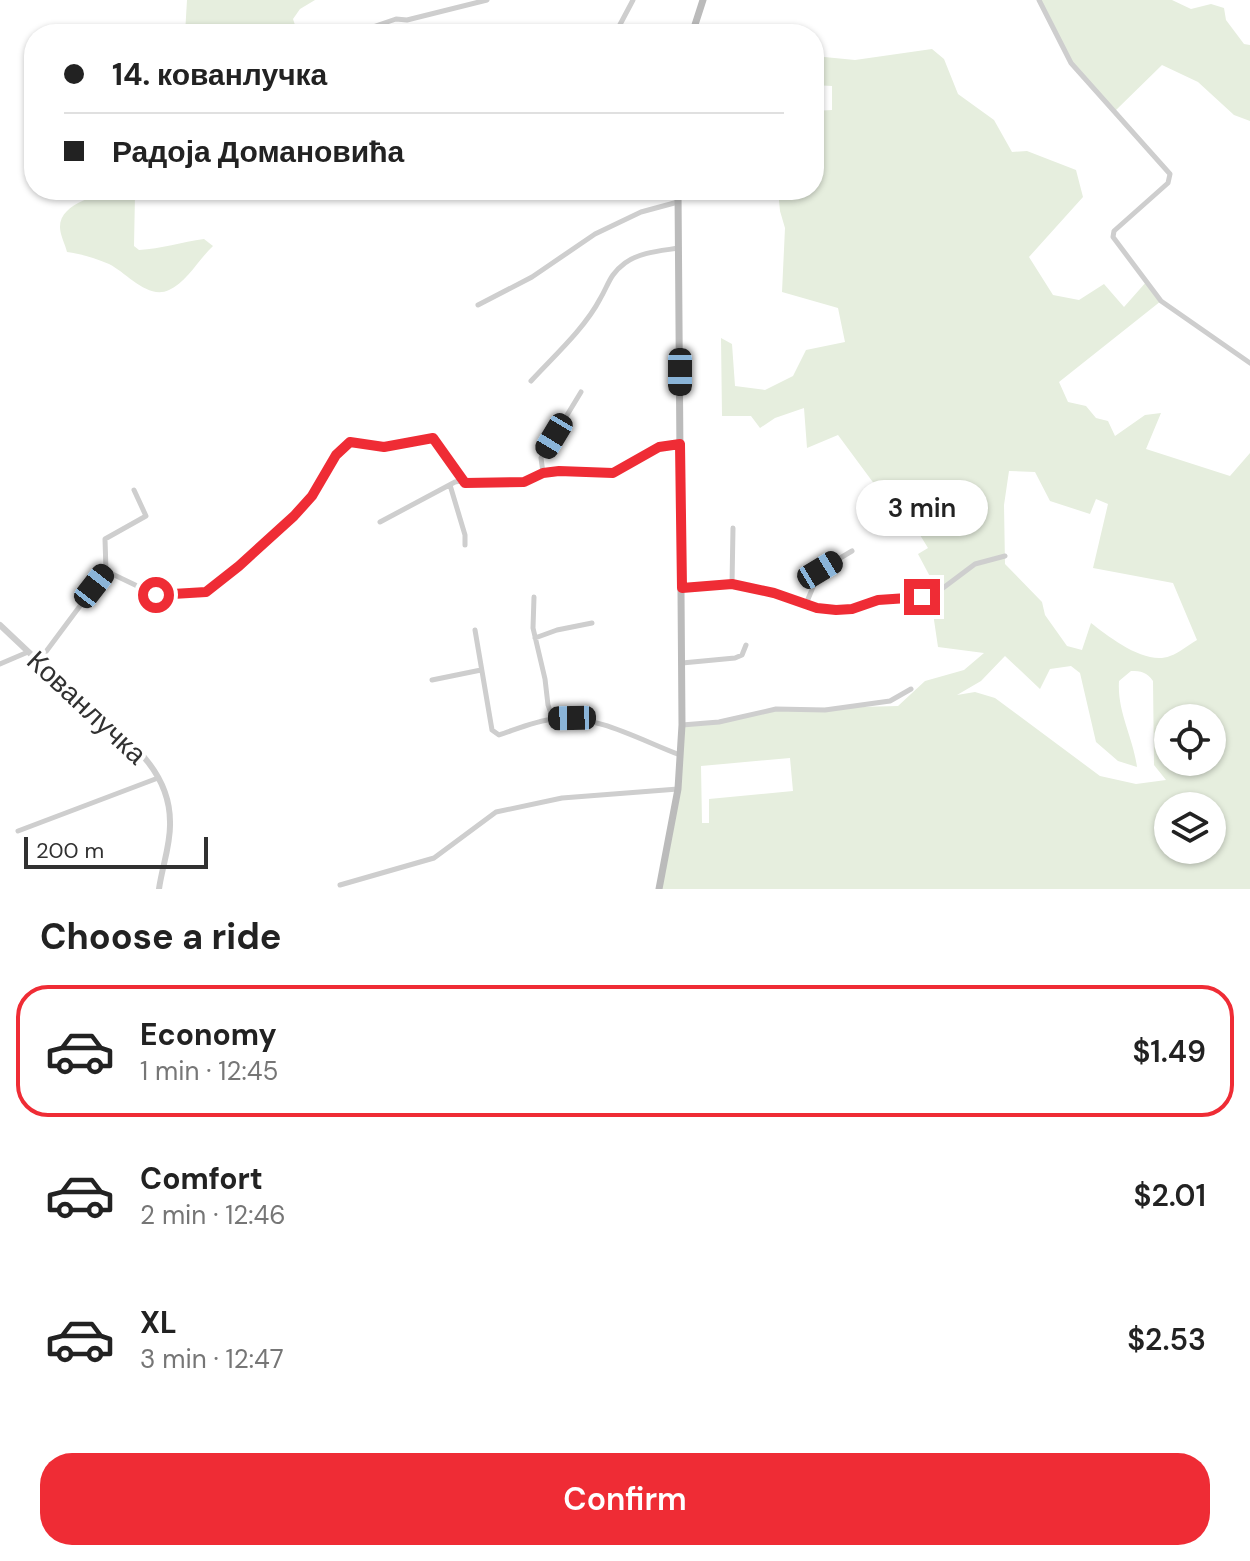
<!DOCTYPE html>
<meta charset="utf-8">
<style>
body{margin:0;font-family:"DM Sans",sans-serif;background:#f2f2f2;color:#222;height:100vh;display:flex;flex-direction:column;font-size:30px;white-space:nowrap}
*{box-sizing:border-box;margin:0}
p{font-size:26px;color:#767676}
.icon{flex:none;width:44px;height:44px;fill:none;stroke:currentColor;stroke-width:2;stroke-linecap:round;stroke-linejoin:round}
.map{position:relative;height:889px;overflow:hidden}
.sheet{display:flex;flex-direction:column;background:#fff;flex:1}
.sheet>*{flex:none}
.hud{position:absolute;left:24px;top:24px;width:800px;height:176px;border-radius:32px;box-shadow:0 2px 6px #0004;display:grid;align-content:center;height:176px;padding:0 40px;background:#fff}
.tools{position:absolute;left:1154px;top:704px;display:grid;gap:16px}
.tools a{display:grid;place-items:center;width:72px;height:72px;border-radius:50%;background:#fff;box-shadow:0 2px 6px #0004;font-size:40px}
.scale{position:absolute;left:24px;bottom:20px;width:184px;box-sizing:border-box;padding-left:8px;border:4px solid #313131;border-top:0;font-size:22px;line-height:28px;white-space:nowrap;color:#313131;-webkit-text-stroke:6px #fff;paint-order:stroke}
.end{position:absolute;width:36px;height:36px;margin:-18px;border:10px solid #ef2c35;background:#fff;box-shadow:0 0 0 4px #fff}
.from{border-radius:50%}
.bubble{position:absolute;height:56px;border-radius:28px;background:#fff;box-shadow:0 2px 6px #0004;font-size:26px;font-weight:600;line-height:56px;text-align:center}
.car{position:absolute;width:24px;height:48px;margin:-24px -12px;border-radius:10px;box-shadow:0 0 6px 2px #0007;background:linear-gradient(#222 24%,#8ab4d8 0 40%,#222 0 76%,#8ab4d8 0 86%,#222 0)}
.hud b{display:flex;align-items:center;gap:28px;height:76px;font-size:30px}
.hud b+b{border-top:2px solid #e0e0e0}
.hud i{width:20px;height:20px;background:#222}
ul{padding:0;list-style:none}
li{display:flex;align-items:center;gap:24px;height:132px;margin:0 16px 12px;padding:0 24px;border:4px solid transparent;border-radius:32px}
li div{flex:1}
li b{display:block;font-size:30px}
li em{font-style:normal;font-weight:600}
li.current{border-color:#ef2c35}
li>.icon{width:72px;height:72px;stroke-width:1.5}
h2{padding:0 40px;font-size:36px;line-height:96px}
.button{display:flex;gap:16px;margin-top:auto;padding:16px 40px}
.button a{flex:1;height:92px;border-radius:32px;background:#ef2c35;color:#fff;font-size:32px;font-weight:600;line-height:92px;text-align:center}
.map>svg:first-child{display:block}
</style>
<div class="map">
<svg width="1250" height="889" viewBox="0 0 1250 889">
<rect width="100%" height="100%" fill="#fff"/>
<path fill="#e6eede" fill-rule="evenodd" d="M187 0H315L300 9 293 19 298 34H185Z
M1040 0H1172L1191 9 1211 4 1224 8 1226 20 1244 44 1250 45V121L1234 115 1198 82 1162 65 1115 111 1071 63Z
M932 49 944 59 958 94 994 120 1012 152 1027 151 1076 170 1083 197 1029 257 1053 295 1079 300 1104 284 1124 307 1147 281 1161 301 1059 382 1068 402 1086 406 1096 418 1108 421 1115 436 1145 415 1161 413 1146 449 1230 476 1250 453V889H659L670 832 682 725 719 722 776 709 898 706 925 681 964 670 984 653 938 647 934 620 935 586 918 554 928 548 901 504 892 508 838 435 807 448 804 408 775 418 760 428 751 416H722L721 338 732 344 735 386 765 390 793 376 806 350 845 342 838 308 782 292 785 228 780 211 778 190H814V111L832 110V86L814 85V56L855 60ZM1009 471 1035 472 1050 501 1090 514 1096 499 1108 504 1093 568 1173 583 1197 640C1188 645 1179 653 1170 656 1146 666 1109 637 1091 623L1082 650 1067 646 1045 615 1042 602 1005 564 1004 505ZM1005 656 1040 689 1050 669 1071 666 1080 673 1096 742 1118 761 1137 767C1133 737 1117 712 1119 681L1131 671C1141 671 1147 672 1153 681L1154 765 1166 780 1136 784 1100 776 995 698 975 692 957 695 981 681ZM1168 718H1212V762H1168ZM790 758 793 791 709 799V823H702L701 766ZM1168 806H1212V850H1168Z
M122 190H149L135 195 134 246 139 250C161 249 182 242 204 239L213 246C199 259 186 283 169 290 148 300 127 273 109 264 95 258 82 254 67 252 65 244 60 235 60 227 60 202 102 193 121 192Z"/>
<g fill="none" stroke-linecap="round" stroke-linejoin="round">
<path stroke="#cecece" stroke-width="5" d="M1039 0 1071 63 1170 174 1168 183 1114 231 1113 237 1161 301 1250 363
M361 31 396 19 407 20 487 0
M615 34 633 0
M424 191V190
M478 305 532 277 595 234 641 212 678 202
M531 381C553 357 585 328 600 299 609 284 609 275 625 263 640 252 660 251 679 248
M543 473 541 458 581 392
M450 485 465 535V545
M380 522 455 482 461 481
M106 571 105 539 146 516 134 490
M732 584 733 528
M682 588 732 584 774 593 817 608 852 609 878 600 922 597 943 588 975 564 1005 556
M534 597 533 628 545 679 548 705 553 719
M806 604 820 570 852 551
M475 630 492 730 499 735C517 729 535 721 554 719 596 714 642 741 680 755
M535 638 557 630 592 623
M39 661 106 571 156 595 206 592 294 516 312 496 336 455 350 442 384 447 433 438 465 483 524 482 543 473 559 471 613 473 659 447 680 444
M682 663 735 658 742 655 746 645
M0 664 28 652
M432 680 481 670
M682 725 719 722 776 709 825 710 890 701 911 689
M18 831 158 778
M340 885 434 858 496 812 562 798 678 789"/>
<path stroke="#cecece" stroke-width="6" d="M0 625C27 651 54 676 82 701 119 734 170 765 170 822 171 844 162 867 159 889"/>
<path stroke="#bbb" stroke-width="7" d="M692 34 703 0
M659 889 678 789 682 725 678 190"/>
</g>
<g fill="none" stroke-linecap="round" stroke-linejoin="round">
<path stroke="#ef2c35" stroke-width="10" d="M156 595 206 592 239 566 294 516 312 496 336 455 350 442 384 447 433 438 465 483 524 482 543 473 559 471 613 473 659 447 680 444 682 588 732 584 774 593 817 608 836 610 852 609 878 600 922 597"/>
</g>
<g text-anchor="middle" stroke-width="8" stroke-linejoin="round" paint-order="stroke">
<g font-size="28" fill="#313131" stroke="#fff">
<text transform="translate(87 707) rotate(43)" y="10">Кованлучка</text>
</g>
</g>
</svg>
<div class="tools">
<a><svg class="icon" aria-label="locate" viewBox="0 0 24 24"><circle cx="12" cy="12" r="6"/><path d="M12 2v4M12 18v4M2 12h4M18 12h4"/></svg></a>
<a><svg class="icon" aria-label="layers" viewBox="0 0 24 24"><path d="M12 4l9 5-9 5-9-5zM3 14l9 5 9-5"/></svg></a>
</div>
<div class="scale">200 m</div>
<i class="end from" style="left:156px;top:595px"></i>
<i class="end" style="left:922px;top:597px"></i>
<div class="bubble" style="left:856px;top:480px;width:132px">3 min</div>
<i class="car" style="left:680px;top:372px;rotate:180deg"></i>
<i class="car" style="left:554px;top:436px;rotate:211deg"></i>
<i class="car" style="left:820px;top:570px;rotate:59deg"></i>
<i class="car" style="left:94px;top:586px;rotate:38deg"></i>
<i class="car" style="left:572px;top:718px;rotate:269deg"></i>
<div class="hud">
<b><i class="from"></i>14. кованлучка</b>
<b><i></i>Радоја Домановића</b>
</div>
</div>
<section class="sheet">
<h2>Choose a ride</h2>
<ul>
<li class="current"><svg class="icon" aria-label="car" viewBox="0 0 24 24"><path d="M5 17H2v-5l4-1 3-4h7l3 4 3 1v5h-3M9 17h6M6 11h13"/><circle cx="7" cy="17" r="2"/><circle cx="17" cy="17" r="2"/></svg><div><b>Economy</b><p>1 min · 12:45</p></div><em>$1.49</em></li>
<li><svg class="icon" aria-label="car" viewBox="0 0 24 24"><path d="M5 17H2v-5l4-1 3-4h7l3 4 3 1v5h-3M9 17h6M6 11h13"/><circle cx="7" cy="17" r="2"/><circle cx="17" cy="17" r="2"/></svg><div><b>Comfort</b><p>2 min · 12:46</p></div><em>$2.01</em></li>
<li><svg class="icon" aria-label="car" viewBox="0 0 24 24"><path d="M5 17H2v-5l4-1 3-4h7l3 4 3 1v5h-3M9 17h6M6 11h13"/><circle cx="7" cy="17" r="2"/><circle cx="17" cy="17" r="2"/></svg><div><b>XL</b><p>3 min · 12:47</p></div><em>$2.53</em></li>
</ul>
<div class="button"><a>Confirm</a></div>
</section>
